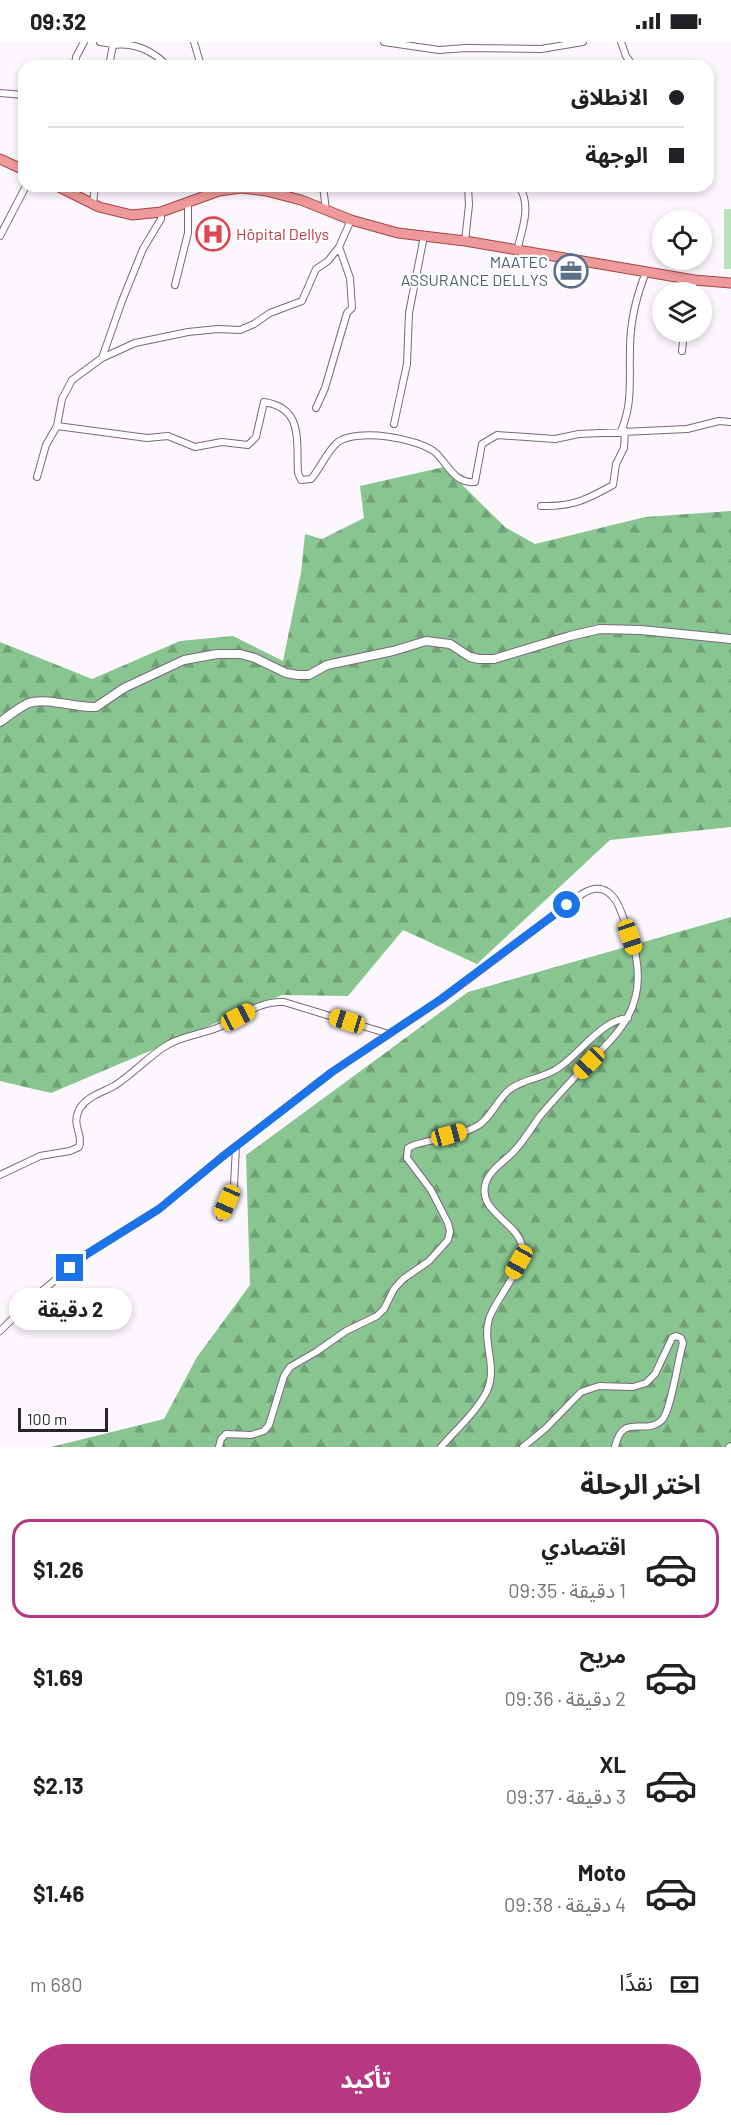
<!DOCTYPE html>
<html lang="ar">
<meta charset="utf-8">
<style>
body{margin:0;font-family:Barlow,"Noto Sans Arabic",sans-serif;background:#f6f6f6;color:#202124;direction:rtl;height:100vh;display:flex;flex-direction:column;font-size:22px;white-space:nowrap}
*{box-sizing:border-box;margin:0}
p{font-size:20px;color:#757577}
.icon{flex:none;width:33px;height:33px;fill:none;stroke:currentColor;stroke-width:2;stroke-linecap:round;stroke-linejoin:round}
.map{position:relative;height:1405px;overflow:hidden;direction:ltr}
.details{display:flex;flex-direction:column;background:#fff;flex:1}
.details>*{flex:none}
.guide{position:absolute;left:18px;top:18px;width:696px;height:132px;border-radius:18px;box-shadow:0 3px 9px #0003;direction:rtl;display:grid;align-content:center;height:132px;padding:0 30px;background:#fff}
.buttons{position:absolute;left:652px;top:168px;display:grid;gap:12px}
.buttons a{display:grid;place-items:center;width:60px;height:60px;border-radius:50%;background:#fff;box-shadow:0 3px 9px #0003;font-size:30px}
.scale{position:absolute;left:18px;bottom:15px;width:90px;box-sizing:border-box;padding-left:6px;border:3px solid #2b232c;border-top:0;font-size:16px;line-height:21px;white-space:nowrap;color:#2b232c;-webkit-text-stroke:4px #fff;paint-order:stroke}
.end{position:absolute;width:27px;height:27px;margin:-14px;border:8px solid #1a73e8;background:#fff;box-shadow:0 0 0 3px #fff}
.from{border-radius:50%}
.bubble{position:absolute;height:42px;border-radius:21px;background:#fff;box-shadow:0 3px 9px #0003;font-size:20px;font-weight:700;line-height:42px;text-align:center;direction:rtl}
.car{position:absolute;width:18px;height:36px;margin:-18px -9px;border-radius:8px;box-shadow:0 0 4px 2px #0007;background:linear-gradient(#f5c518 24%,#345 0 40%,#f5c518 0 76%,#345 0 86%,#f5c518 0)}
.guide b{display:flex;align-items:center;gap:21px;height:57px;font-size:22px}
.guide b+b{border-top:2px solid #e0e0e0}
.guide i{width:15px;height:15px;background:#202124}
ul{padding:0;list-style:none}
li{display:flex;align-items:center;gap:18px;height:99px;margin:0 12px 9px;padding:0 18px;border:3px solid transparent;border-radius:18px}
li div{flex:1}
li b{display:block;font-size:22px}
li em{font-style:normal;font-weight:700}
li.on{border-color:#b83781}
li>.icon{width:54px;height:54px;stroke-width:1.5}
h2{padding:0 30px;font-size:27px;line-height:72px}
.pay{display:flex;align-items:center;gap:15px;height:66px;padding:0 30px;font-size:22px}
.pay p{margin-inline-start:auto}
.cta{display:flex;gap:12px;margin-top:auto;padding:12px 30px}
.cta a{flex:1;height:69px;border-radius:36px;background:#b83781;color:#fff;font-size:24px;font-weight:700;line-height:69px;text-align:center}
.status{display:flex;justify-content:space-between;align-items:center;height:42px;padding:0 30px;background:#fff;direction:ltr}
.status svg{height:16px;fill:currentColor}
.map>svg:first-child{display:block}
</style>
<div class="status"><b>09:32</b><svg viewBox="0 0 49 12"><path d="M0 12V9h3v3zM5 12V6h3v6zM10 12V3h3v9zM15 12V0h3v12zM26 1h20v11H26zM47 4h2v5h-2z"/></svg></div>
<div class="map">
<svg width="731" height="1405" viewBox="0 0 731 1405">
<defs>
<pattern id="forest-firs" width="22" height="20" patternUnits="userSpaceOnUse" patternTransform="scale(1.5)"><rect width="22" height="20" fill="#88c590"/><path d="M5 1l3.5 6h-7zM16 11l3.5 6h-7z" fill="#6fa076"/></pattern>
</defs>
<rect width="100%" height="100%" fill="#fbf7fc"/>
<path fill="url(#forest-firs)" d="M444 425 505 485 535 502 645 475 731 469V785L610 798 477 922 403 888 348 954 282 953 51 1051 0 1039V600L92 637 180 599 233 594 283 619 301 531 305 492 322 497 364 476 360 444Z
M731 875V1405H51L164 1377 197 1315 250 1243 246 1113 468 950Z"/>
<path fill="#b7e3bc" d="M724 167H731V227H724Z"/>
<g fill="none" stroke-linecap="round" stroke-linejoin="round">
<defs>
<path id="minor" d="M100 0 114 2
M194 0 201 24
M384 0 439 8 466 6 541 7 583 0
M621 0 626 14 633 24
M75 24 76 15 84 0
M109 24 113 3C134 0 154 9 167 24
M0 51 24 53
M323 144 326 168
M93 162 95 144
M0 194 26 144
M465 199 469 163 468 144
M517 209C522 187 532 164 519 144
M175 243 188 191V159
M692 250 694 238
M682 309 684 290
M102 316 135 301 188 290 218 287 240 288 254 282 270 271 302 259 316 227 328 219 339 205
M316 366 325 346 347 271 352 266 350 236 339 205 351 178
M394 382 407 322 409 271 424 194
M57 384 147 396 168 394 195 405 222 400 248 403 256 395 264 360C304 366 296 399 298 431L301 438 311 437C321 426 326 410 338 400 357 386 419 396 436 411 448 423 455 442 475 440L482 402 497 393 555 397 579 392 687 387 719 379 731 380
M621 389C633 362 629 336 630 307 630 280 636 255 646 230
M37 435 46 403 57 384 62 357 72 338 102 316 122 259 143 207 161 177V170
M541 464C572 465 586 458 613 443L616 422 624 406 625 389
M0 1133 40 1114 70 1109 79 1105C84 1091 70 1084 80 1066 88 1054 103 1050 114 1044 134 1032 149 1013 169 1002 184 994 201 992 217 986 241 976 256 959 284 960L389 992
M220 1175 234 1144 236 1104
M0 1289 37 1253 87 1212 159 1167 222 1115 332 1030 442 957 582 852C603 839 615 852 622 872 627 886 634 900 636 915 647 975 609 998 573 1037 562 1049 551 1061 540 1074 532 1085 525 1097 516 1107 507 1118 491 1126 486 1140 476 1169 517 1180 522 1204 526 1225 495 1257 489 1277 482 1302 498 1324 487 1349 477 1369 456 1388 441 1405
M219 1405 221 1397 226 1392 251 1393 264 1389 269 1383 284 1334 290 1325 316 1310 346 1289 377 1274 384 1267 394 1247 403 1237 429 1219 448 1198 450 1189 448 1181 431 1148 407 1116 408 1106 414 1103C434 1097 461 1094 479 1083 492 1074 497 1058 509 1048 523 1037 540 1037 555 1028 578 1015 600 978 628 976
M523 1405 546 1386 581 1350 599 1344 633 1345 646 1341 655 1332 672 1296 676 1294 681 1296 683 1301C678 1317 671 1369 662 1378 645 1395 623 1369 615 1405
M729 1405 731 1404"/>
<path id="tertiary" d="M0 680C9 674 19 665 29 661 46 655 77 666 96 665L124 646 184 618 217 612H240L255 616 286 631 298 633H309L327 623 393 609 426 599 450 602 470 615 479 617H494L570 594 600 587 641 588 731 597"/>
<path id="primary" d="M0 117 24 128
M57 144 99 165 132 173 161 170 219 149 241 146 266 149 301 158 351 178 398 191 465 199 694 238 731 241"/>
</defs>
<use href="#minor" stroke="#7b677d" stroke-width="8"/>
<use href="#tertiary" stroke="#7b677d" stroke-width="10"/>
<use href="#primary" stroke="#a44448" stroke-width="11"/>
<use href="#minor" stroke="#fff" stroke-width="6"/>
<use href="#tertiary" stroke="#fff" stroke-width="8"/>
<use href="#primary" stroke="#ef9a9a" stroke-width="9"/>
</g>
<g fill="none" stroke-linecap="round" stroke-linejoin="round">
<path stroke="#1a73e8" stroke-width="8" d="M70 1226 87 1212 159 1167 222 1115 332 1030 441 957 567 863"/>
</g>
<defs>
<symbol id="hospital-ring" viewBox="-11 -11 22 22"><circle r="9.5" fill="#fff" stroke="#e0444e" stroke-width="1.5"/><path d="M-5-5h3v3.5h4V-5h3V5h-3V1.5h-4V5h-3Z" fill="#e0444e"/></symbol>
<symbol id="office-ring" viewBox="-11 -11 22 22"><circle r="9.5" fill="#fff" stroke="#5c6f8a" stroke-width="1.5"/><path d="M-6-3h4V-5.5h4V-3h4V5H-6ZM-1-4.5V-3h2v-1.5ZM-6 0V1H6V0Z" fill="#5c6f8a"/></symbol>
</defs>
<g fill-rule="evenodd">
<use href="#hospital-ring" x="194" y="173" width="38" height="38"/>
<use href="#office-ring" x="552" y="210" width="38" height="38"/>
</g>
<g text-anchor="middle" stroke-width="4.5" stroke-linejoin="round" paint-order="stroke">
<g font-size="16" fill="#be3a42" stroke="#fff" text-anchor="start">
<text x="236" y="198">Hôpital Dellys</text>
</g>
<g font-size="16" fill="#4e5e75" stroke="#fff" text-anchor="end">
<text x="548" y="226">MAATEC<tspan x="548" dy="18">ASSURANCE DELLYS</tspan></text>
</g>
</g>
</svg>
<div class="buttons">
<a><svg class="icon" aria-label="locate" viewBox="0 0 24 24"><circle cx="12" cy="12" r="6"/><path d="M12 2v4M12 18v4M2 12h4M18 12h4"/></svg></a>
<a><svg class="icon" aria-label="layers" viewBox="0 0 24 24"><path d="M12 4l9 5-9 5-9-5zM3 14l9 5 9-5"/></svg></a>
</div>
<div class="scale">100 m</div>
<i class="end from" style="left:567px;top:863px"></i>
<i class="end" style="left:70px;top:1226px"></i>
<div class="bubble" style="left:9px;top:1246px;width:123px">2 دقيقة</div>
<i class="car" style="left:630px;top:895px;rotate:161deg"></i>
<i class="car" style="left:238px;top:975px;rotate:62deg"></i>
<i class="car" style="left:347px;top:979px;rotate:287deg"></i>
<i class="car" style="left:589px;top:1021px;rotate:224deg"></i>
<i class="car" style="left:449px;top:1093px;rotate:75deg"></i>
<i class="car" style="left:227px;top:1160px;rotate:204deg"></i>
<i class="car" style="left:519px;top:1220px;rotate:209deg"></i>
<div class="guide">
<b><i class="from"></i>الانطلاق</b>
<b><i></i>الوجهة</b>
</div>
</div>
<section class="details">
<h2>اختر الرحلة</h2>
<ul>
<li class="on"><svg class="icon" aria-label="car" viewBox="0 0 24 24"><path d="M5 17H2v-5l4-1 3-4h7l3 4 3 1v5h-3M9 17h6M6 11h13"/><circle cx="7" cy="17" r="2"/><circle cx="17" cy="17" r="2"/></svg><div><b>اقتصادي</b><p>1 دقيقة · 09:35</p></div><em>$1.26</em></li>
<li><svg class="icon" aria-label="car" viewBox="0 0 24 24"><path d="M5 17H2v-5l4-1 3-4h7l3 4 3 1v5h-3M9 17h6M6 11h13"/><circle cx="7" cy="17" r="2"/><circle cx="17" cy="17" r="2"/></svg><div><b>مريح</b><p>2 دقيقة · 09:36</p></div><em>$1.69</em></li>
<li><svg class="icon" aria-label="car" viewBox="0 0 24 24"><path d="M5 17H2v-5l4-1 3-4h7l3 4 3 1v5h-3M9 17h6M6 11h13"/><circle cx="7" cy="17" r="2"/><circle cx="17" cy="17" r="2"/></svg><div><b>XL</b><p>3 دقيقة · 09:37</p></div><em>$2.13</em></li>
<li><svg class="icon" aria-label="car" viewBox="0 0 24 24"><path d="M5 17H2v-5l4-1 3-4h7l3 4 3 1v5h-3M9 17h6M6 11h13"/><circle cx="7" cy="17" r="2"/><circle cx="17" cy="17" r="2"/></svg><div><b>Moto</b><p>4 دقيقة · 09:38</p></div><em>$1.46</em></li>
</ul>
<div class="pay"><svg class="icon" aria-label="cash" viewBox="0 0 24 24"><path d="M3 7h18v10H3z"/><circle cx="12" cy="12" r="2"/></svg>نقدًا<p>680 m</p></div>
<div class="cta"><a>تأكيد</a></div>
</section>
